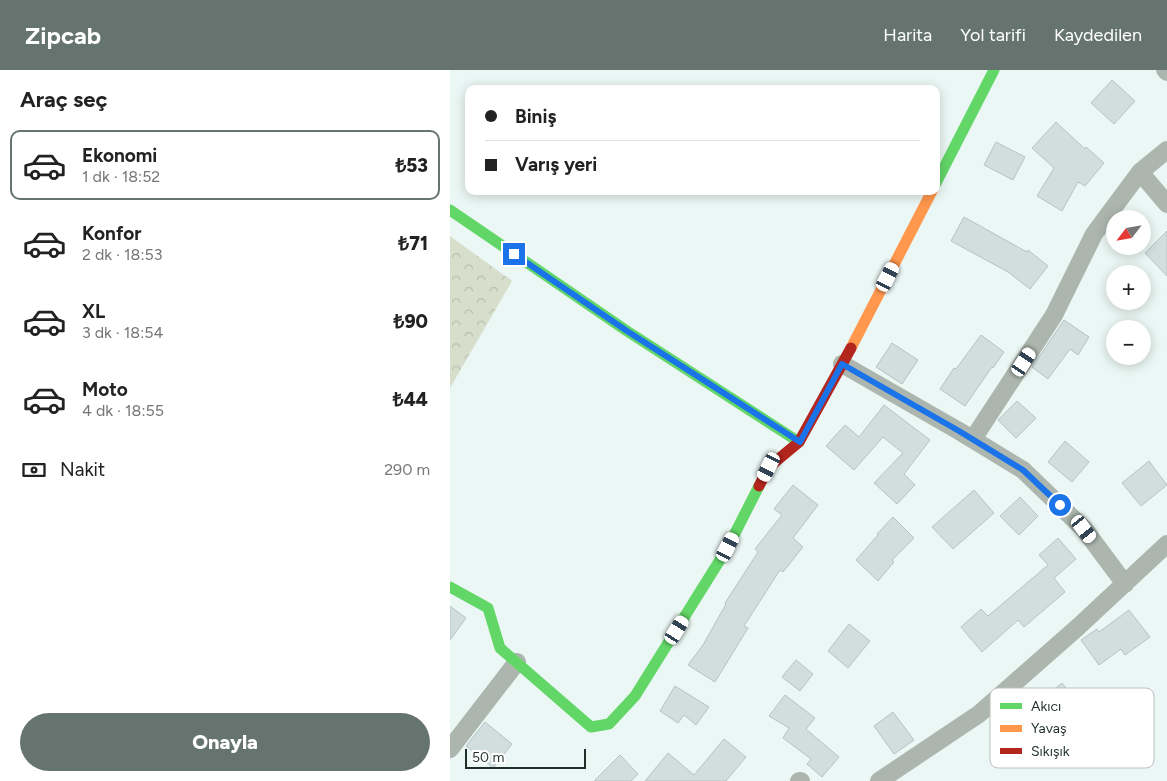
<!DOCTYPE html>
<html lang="tr">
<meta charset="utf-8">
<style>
body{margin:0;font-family:Figtree,sans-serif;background:#f2f2f2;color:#222;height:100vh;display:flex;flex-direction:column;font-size:19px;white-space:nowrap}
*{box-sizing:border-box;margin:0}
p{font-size:16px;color:#767676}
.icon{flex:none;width:28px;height:28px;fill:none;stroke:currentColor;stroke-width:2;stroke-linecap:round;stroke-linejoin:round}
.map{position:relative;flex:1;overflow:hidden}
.side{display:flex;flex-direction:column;background:#fff;width:450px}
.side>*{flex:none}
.guide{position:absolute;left:15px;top:15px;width:475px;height:110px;border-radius:10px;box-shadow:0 2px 12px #0003;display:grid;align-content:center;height:110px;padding:0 20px;background:#fff}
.needle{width:32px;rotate:239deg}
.controls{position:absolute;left:656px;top:140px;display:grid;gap:10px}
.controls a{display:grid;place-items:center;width:45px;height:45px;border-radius:50%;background:#fff;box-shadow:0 2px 12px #0003;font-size:25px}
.scale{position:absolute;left:15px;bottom:12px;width:121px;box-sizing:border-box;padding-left:5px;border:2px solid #1e2e29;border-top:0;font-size:14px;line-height:18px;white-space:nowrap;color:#1e2e29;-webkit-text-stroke:4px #fff;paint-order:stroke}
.end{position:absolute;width:22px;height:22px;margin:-11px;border:6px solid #1a73e8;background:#fff;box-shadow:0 0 0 2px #fff}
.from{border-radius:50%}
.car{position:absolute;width:15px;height:30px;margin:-15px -8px;border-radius:6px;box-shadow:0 0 4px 1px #0007;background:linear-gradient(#fff 24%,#345 0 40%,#fff 0 76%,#345 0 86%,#fff 0)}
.guide b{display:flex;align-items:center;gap:18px;height:48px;font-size:19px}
.guide b+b{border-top:1px solid #e0e0e0}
.guide i{width:12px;height:12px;background:#222}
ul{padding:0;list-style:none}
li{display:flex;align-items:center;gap:15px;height:70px;margin:0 10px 8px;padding:0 10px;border:2px solid transparent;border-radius:10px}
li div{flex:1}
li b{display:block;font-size:19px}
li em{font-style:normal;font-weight:800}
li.active{border-color:#667470}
li>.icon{width:45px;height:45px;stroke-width:1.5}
h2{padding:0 20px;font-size:22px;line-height:60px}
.pay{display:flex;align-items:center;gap:12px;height:55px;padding:0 20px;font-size:19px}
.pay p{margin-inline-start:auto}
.primary-button{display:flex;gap:10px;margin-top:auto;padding:10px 20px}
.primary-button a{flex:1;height:58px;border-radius:30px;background:#667470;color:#fff;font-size:20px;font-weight:800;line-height:58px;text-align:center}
header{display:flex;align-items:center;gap:30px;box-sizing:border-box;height:70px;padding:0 25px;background:#667470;color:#fff}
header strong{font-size:24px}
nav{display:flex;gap:28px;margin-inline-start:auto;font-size:18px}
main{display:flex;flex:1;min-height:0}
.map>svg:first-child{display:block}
</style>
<header>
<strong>Zipcab</strong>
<nav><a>Harita</a><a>Yol tarifi</a><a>Kaydedilen</a></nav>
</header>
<main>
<section class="side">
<h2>Araç seç</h2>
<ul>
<li class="active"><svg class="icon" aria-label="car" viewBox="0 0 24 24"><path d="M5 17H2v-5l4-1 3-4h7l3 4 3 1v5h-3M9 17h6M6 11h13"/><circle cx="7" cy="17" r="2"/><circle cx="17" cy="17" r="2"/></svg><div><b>Ekonomi</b><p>1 dk · 18:52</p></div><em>₺53</em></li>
<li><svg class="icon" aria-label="car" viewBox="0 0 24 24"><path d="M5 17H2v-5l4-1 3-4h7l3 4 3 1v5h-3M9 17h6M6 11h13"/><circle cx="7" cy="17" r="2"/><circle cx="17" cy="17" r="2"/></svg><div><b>Konfor</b><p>2 dk · 18:53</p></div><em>₺71</em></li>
<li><svg class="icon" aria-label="car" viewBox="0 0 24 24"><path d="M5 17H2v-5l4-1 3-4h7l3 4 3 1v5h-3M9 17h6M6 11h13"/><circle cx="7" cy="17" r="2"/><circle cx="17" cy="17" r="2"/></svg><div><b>XL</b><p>3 dk · 18:54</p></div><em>₺90</em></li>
<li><svg class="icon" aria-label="car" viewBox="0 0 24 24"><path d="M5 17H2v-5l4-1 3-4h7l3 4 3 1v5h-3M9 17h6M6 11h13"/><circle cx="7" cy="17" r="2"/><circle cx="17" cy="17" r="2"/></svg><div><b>Moto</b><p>4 dk · 18:55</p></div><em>₺44</em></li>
</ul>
<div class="pay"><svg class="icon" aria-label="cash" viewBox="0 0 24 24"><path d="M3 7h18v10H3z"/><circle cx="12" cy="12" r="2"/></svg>Nakit<p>290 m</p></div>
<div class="primary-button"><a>Onayla</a></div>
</section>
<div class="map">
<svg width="717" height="711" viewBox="0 0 717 711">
<defs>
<pattern id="forest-crowns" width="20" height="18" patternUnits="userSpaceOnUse" patternTransform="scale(1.25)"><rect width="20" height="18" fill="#d8decc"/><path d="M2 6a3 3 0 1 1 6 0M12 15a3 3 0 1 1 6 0" fill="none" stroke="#b9bfaf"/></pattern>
</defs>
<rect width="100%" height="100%" fill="#ebf7f4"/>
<path fill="url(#forest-crowns)" d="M0 166 62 211 0 318Z"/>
<path fill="#d0dedd" stroke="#b6c3c3" d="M662 10 685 31 664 54 641 33Z
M606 52 635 79 636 77 654 93 635 116 628 112 612 141 587 126 604 98 582 78Z
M546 72 575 87 563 110 534 95Z
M514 147 577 182 578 180 598 196 580 219 558 202 501 171Z
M717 161V206L695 183Z
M614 250 639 267 628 285 620 279 598 309 582 297Z
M531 265 554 282 543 298 542 297 515 336 490 319 504 298 506 299Z
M442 273 468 290 452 314 426 297Z
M567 331 586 348 566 368 548 350Z
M434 335 480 370 454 404 465 415 447 434 424 413 453 383 433 367 404 400 376 376 395 355 409 367Z
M615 371 639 392 622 412 598 392Z
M699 391 717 415 691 436 672 413Z
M343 415 368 435 343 468 353 477 333 502 330 500 294 556 298 558 265 612 238 595 253 575 276 534 275 533 308 482 305 479 332 445 324 439Z
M524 420 544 443 503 479 482 457Z
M570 427 588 446 569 465 550 446Z
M443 447 464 468 442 490 444 492 428 511 406 490 428 465 427 464Z
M608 468 626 489 604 508 615 522 574 557 568 550 532 582 511 557 531 539 538 546 598 495 589 485Z
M0 536 16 548 0 570Z
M679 540 700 567 675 585 671 579 649 595 631 570 647 559 649 562Z
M399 554 420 571 398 598 378 581Z
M346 590 363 604 350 621 332 607Z
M612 613 646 656 619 676 586 634Z
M225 616 259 637 246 655 234 645 228 653 210 641Z
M335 625 365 648 356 659 389 687 372 707 357 694 361 689 333 668 339 658 319 646Z
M443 642 464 670 444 684 424 656Z
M35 652 62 674 43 698 16 676Z
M274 669 296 687 276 711H195L218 683 244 705Z
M170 685 188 704 181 711H144Z"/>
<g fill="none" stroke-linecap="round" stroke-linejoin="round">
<path stroke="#acb6ae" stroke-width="18" d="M715 0 717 2
M690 102 717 134
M392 294 509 361 573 400 634 459 675 514
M523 369 604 245 644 164 690 102 717 80
M0 679 67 592
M349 711H351
M429 711 529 644 628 557 717 474"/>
<path stroke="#63d668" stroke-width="11" d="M486 113 544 0
M0 140 177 261 349 372
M0 517 38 538 50 578 141 657 159 654 185 626 278 477 309 416"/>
<path stroke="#ff974d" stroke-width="11" d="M401 278 482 121"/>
<path stroke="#b3261e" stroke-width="11" d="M309 416 319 397 349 372 401 278"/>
</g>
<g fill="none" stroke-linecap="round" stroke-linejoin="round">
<path stroke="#1a73e8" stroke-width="6" d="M64 184 177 261 350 372 392 294 509 361 573 400 610 435"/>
</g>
<rect x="540" y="618" width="164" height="80" rx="8" fill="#fff" stroke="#bcc0bf" stroke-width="1"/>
<rect x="550" y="633" width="22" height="6" fill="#63d668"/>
<rect x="550" y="655" width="22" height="7" fill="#ff974d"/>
<rect x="550" y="678" width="22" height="6" fill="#b3261e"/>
<g font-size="14" fill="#1e2e29">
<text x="581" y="641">Akıcı</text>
<text x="581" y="663">Yavaş</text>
<text x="581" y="686">Sıkışık</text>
</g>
</svg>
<div class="controls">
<a><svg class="needle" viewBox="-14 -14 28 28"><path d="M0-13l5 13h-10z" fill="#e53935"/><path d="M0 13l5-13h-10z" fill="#767676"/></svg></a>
<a>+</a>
<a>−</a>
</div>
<div class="scale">50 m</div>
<i class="end from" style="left:610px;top:435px"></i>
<i class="end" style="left:64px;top:184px"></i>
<i class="car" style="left:438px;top:207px;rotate:27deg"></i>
<i class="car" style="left:574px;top:292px;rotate:33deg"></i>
<i class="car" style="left:319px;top:397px;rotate:207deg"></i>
<i class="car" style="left:634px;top:459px;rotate:143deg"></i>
<i class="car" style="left:278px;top:477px;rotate:27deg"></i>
<i class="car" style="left:227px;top:560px;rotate:32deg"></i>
<div class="guide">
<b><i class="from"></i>Biniş</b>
<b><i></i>Varış yeri</b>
</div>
</div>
</main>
